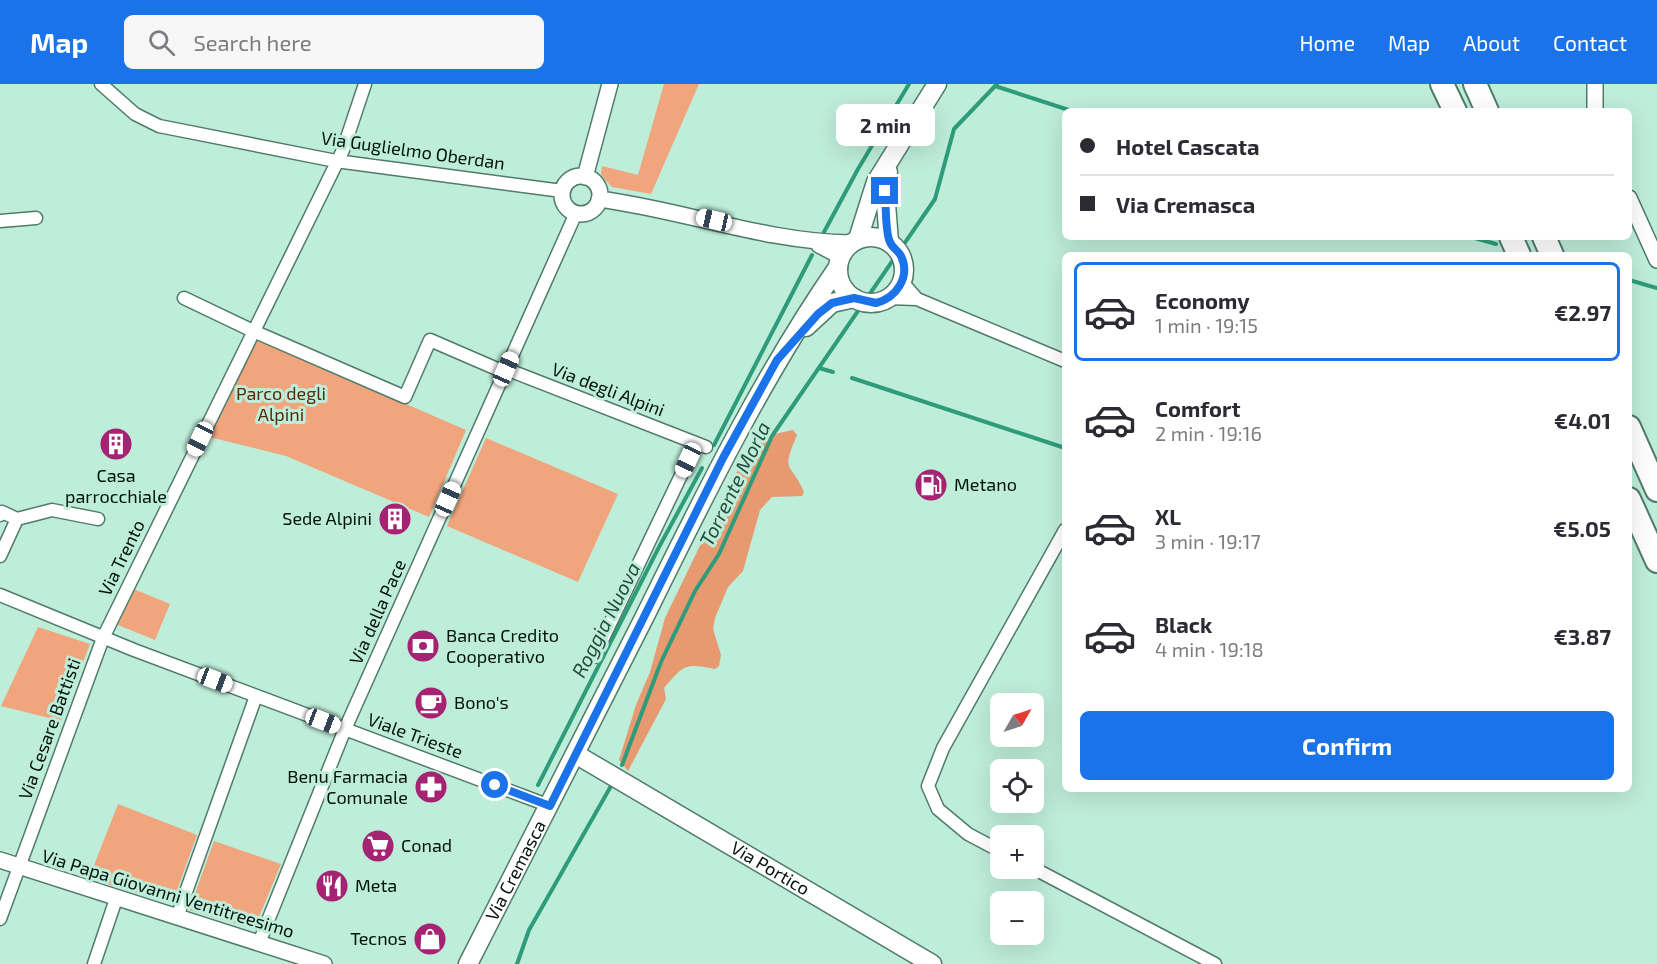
<!DOCTYPE html>
<meta charset="utf-8">
<style>
body{margin:0;font-family:"Exo 2",sans-serif;background:#f7f7f7;color:#2b2b33;height:100vh;display:flex;flex-direction:column;font-size:22px;white-space:nowrap}
*{box-sizing:border-box;margin:0}
p{font-size:20px;color:#7c7c81}
.icon{flex:none;width:33px;height:33px;fill:none;stroke:currentColor;stroke-width:2;stroke-linecap:round;stroke-linejoin:round}
.map{position:relative;flex:1;overflow:hidden}
.side{position:absolute;left:1062px;top:168px;width:570px;height:540px;display:flex;flex-direction:column;background:#fff;border-radius:9px;box-shadow:0 6px 24px #0002}
.side>*{flex:none}
.guide{position:absolute;left:1062px;top:24px;width:570px;height:132px;border-radius:9px;box-shadow:0 6px 24px #0002;display:grid;align-content:center;height:132px;padding:0 18px;background:#fff}
.needle{width:39px;rotate:51deg}
.buttons{position:absolute;left:990px;top:609px;display:grid;gap:12px}
.buttons a{display:grid;place-items:center;width:54px;height:54px;border-radius:9px;background:#fff;box-shadow:0 6px 24px #0002;font-size:30px}
.end{position:absolute;width:27px;height:27px;margin:-14px;border:8px solid #1a73e8;background:#fff;box-shadow:0 0 0 3px #fff}
.from{border-radius:50%}
.bubble{position:absolute;height:42px;border-radius:9px;background:#fff;box-shadow:0 6px 24px #0002;font-size:20px;font-weight:700;line-height:42px;text-align:center}
.car{position:absolute;width:18px;height:36px;margin:-18px -9px;border-radius:8px;box-shadow:0 0 4px 2px #0007;background:linear-gradient(#fff 24%,#345 0 40%,#fff 0 76%,#345 0 86%,#fff 0)}
.guide b{display:flex;align-items:center;gap:21px;height:57px;font-size:22px}
.guide b+b{border-top:2px solid #e1e1e2}
.guide i{width:15px;height:15px;background:#2b2b33}
ul{padding:10px 0 0;list-style:none}
li{display:flex;align-items:center;gap:18px;height:99px;margin:0 12px 9px;padding:0 6px;border:3px solid transparent;border-radius:9px}
li div{flex:1}
li b{display:block;font-size:22px}
li em{font-style:normal;font-weight:700}
li.on{border-color:#1a73e8}
li>.icon{width:54px;height:54px;stroke-width:1.5}
.cta{display:flex;gap:12px;margin-top:auto;padding:12px 18px}
.cta a{flex:1;height:69px;border-radius:9px;background:#1a73e8;color:#fff;font-size:24px;font-weight:700;line-height:69px;text-align:center}
header{display:flex;align-items:center;gap:36px;box-sizing:border-box;height:84px;padding:0 30px;background:#1a73e8;color:#fff}
header strong{font-size:28px}
nav{display:flex;gap:33px;margin-inline-start:auto;font-size:21px}
.search{width:420px;height:54px;background:#f7f7f7;display:flex;align-items:center;gap:15px;box-sizing:border-box;padding:0 21px;border-radius:9px;color:#7c7c81;font-size:22px}
.map>svg:first-child{display:block}
</style>
<header>
<strong>Map</strong>
<div class="search"><svg class="icon" aria-label="search" viewBox="0 0 24 24"><circle cx="10" cy="10" r="6"/><path d="M15 15l6 6"/></svg>Search here</div>
<nav><a>Home</a><a>Map</a><a>About</a><a>Contact</a></nav>
</header>
<div class="map">
<svg width="1657" height="880" viewBox="0 0 1657 880">
<rect width="100%" height="100%" fill="#beedda"/>
<path fill="#f0a57d" d="M664 0H699L651 110 612 103 601 91 602 82 638 91Z
M256 255 466 346 429 433 286 372 209 353Z
M486 354 618 410 578 498 447 442Z
M134 505 170 520 155 556 118 541Z
M38 543 90 560 61 637 1 622Z
M118 720 197 751 172 820 89 794Z
M214 757 281 780 254 845 189 826Z"/>
<path fill="#e7996f" d="M793 346 797 351C780 391 791 377 804 408L802 412 772 413 760 426 743 487 728 503 715 534 713 545 721 571 719 582 715 585C684 579 684 581 664 604L666 615 628 687 619 676 636 621 650 588 665 534 725 410 741 380 766 352Z"/>
<g fill="none" stroke-linecap="round" stroke-linejoin="round">
<path stroke="#2e9c7b" stroke-width="4" d="M995 2 1072 27
M824 148 858 85 909 0
M1471 153 1496 160
M1629 196 1657 204
M819 284 833 288
M852 294 1065 364
M714 361 812 171
M622 681 661 578 695 507 719 470 772 352 935 115 954 45 997 0
M538 701 659 463 702 384
M517 880 529 846 611 702"/>
<defs>
<path id="minor" d="M101 0 135 30 159 42 336 77 562 107
M0 137 36 134
M902 198 917 215
M184 214 253 247 405 313 430 256 504 288
M888 214 917 215 1065 277
M506 285 706 363
M0 431 2 428 17 435 0 472
M17 435 52 426 98 435
M0 511 134 566 550 722
M594 573 696 360
M1000 767 968 750 938 725 928 702 943 664 1065 446
M1033 784 1215 880
M177 833 256 612
M0 835 103 554 343 66 365 0
M259 859 345 645 576 129
M94 880 116 815"/>
<path id="tertiary" d="M1595 0V27
M562 111a19 19 0 1 1 38 0a19 19 0 1 1-38 0Z
M585 93 610 0
M1629 114 1657 176
M599 115C683 126 766 158 850 159
M819 161 840 172
M0 776 324 880"/>
<g id="secondary">
<path d="M888 88 885 107 889 158"/>
<circle cx="871" cy="186" r="33"/>
<path d="M858 155 876 98 937 0"/>
<path d="M806 243 832 219 854 214"/>
<path id="s1" d="M577 671 932 880"/>
<path id="s2" d="M468 880C528 764 587 648 645 532 704 412 762 293 838 183"/>
</g>
<path id="motorway" d="M1442 0 1455 27
M1475 0 1487 27
M1511 153 1519 171
M1544 153 1552 171
M1629 343 1657 406
M1629 415 1657 477"/>
</defs>
<use href="#minor" stroke="#507b6b" stroke-width="15"/>
<use href="#tertiary" stroke="#507b6b" stroke-width="18"/>
<use href="#secondary" stroke="#507b6b" stroke-width="21"/>
<use href="#motorway" stroke="#507b6b" stroke-width="26"/>
<use href="#minor" stroke="#fff" stroke-width="12"/>
<use href="#tertiary" stroke="#fff" stroke-width="15"/>
<use href="#secondary" stroke="#fff" stroke-width="18"/>
<use href="#motorway" stroke="#fff" stroke-width="22"/>
</g>
<g fill="none" stroke-linecap="round" stroke-linejoin="round">
<path stroke="#1a73e8" stroke-width="8" d="M495 701 550 722 723 374 777 276 818 230 832 219 854 214 876 219C896 214 911 193 901 172 898 166 892 164 890 158 885 149 886 119 885 107"/>
</g>
<defs>
<symbol id="building-disc" viewBox="-11 -11 22 22"><circle r="9.5" fill="#a52372" stroke="#beedda"/><path d="M-4-6H4V6H1V3H-1V6H-4ZM-2.5-4.3h1.7v1.8h-1.7ZM.8-4.3h1.7v1.8H.8ZM-2.5-1h1.7V.8h-1.7ZM.8-1h1.7V.8H.8Z" fill="#fff"/></symbol>
<symbol id="fuel-disc" viewBox="-11 -11 22 22"><circle r="9.5" fill="#a52372" stroke="#beedda"/><path d="M-5.5-6h7V0h2V4h1.3V-2.5L3-4.5l.8-.8L6-3V5H2.5V1h-1V6h-7ZM-4.2-4.7v3.2H.2V-4.7Z" fill="#fff"/></symbol>
<symbol id="bank-disc" viewBox="-11 -11 22 22"><circle r="9.5" fill="#a52372" stroke="#beedda"/><path d="M-6-4H6V4H-6ZM0-2.3a2.3 2.3 0 1 0 0 4.6a2.3 2.3 0 1 0 0-4.6Z" fill="#fff"/></symbol>
<symbol id="cafe-disc" viewBox="-11 -11 22 22"><circle r="9.5" fill="#a52372" stroke="#beedda"/><path d="M-5.5-4.5H6V0H3Q3 3.5 0 3.5H-2.5Q-5.5 3.5-5.5 0ZM3-3.2v2h1.7v-2ZM-6 4.5H4V6H-6Z" fill="#fff"/></symbol>
<symbol id="pharmacy-disc" viewBox="-11 -11 22 22"><circle r="9.5" fill="#a52372" stroke="#beedda"/><path d="M-2-6h4v4h4v4h-4v4h-4v-4h-4v-4h4Z" fill="#fff"/></symbol>
<symbol id="supermarket-disc" viewBox="-11 -11 22 22"><circle r="9.5" fill="#a52372" stroke="#beedda"/><path d="M-6-5.5h2.5l.6 2H6L4.5 2H-2.5L-4.4-4H-6ZM-1.5 3.2a1.3 1.3 0 1 0 .1 0ZM3 3.2a1.3 1.3 0 1 0 .1 0Z" fill="#fff"/></symbol>
<symbol id="restaurant-disc" viewBox="-11 -11 22 22"><circle r="9.5" fill="#a52372" stroke="#beedda"/><path d="M-5-6h1v4h1v-4h1v4h1v-4h1v5L-1.5 .5V6h-2V.5L-5-1ZM5-6V6H3V1.5H1.5Q1.5-4 5-6Z" fill="#fff"/></symbol>
<symbol id="shop-disc" viewBox="-11 -11 22 22"><circle r="9.5" fill="#a52372" stroke="#beedda"/><path d="M-5-2.5h2.3a2.7 3.5 0 0 1 5.4 0H5L5.5 6h-11ZM-1.5-2.5h3a1.5 2.3 0 0 0-3 0Z" fill="#fff"/></symbol>
</defs>
<g fill-rule="evenodd">
<use href="#building-disc" x="97" y="341" width="38" height="38"/>
<use href="#fuel-disc" x="912" y="382" width="38" height="38"/>
<use href="#building-disc" x="376" y="416" width="38" height="38"/>
<use href="#bank-disc" x="404" y="543" width="38" height="38"/>
<use href="#cafe-disc" x="412" y="600" width="38" height="38"/>
<use href="#pharmacy-disc" x="412" y="684" width="38" height="38"/>
<use href="#supermarket-disc" x="359" y="743" width="38" height="38"/>
<use href="#restaurant-disc" x="313" y="783" width="38" height="38"/>
<use href="#shop-disc" x="411" y="836" width="38" height="38"/>
</g>
<g text-anchor="middle" stroke-width="6" stroke-linejoin="round" paint-order="stroke">
<g font-size="18" fill="#02120c" stroke="#beedda">
<text transform="translate(413 67) rotate(8)" y="6">Via Guglielmo Oberdan</text>
<text transform="translate(608 306) rotate(21)" y="6">Via degli Alpini</text>
<text transform="translate(122 474) rotate(-64)" y="6">Via Trento</text>
<text transform="translate(378 528) rotate(-66)" y="6">Via della Pace</text>
<text transform="translate(50 645) rotate(-70)" y="6">Via Cesare Battisti</text>
<text transform="translate(415 652) rotate(20)" y="6">Viale Trieste</text>
<text dy="6" stroke="none"><textPath href="#s1" startOffset="224">Via Portico</textPath></text>
<text dy="6" stroke="none"><textPath href="#s2" startOffset="105">Via Cremasca</textPath></text>
<text transform="translate(168 810) rotate(17)" y="6">Via Papa Giovanni Ventitreesimo</text>
</g>
<g font-size="18" fill="#5b2909" stroke="#beedda">
<text x="281" y="316">Parco degli<tspan x="281" dy="21">Alpini</tspan></text>
</g>
<g font-size="18" fill="#02120c" stroke="#beedda" text-anchor="start">
<text x="116" y="398" text-anchor="middle">Casa<tspan x="116" dy="21">parrocchiale</tspan></text>
<text x="954" y="407">Metano</text>
<text x="372" y="441" text-anchor="end">Sede Alpini</text>
<text x="446" y="558">Banca Credito<tspan x="446" dy="21">Cooperativo</tspan></text>
<text x="454" y="625">Bono's</text>
<text x="408" y="699" text-anchor="end">Benu Farmacia<tspan x="408" dy="21">Comunale</tspan></text>
<text x="401" y="768">Conad</text>
<text x="355" y="808">Meta</text>
<text x="407" y="861" text-anchor="end">Tecnos</text>
</g>
<g font-size="20" font-style="italic" fill="#224e3f" stroke="#beedda">
<text transform="translate(735 400) rotate(-64)" y="7">Torrente Morla</text>
<text transform="translate(606 536) rotate(-63)" y="7">Roggia Nuova</text>
</g>
</g>
</svg>
<div class="buttons">
<a><svg class="needle" viewBox="-14 -14 28 28"><path d="M0-13l5 13h-10z" fill="#e53935"/><path d="M0 13l5-13h-10z" fill="#7c7c81"/></svg></a>
<a><svg class="icon" aria-label="locate" viewBox="0 0 24 24"><circle cx="12" cy="12" r="6"/><path d="M12 2v4M12 18v4M2 12h4M18 12h4"/></svg></a>
<a>+</a>
<a>−</a>
</div>
<i class="end from" style="left:495px;top:701px"></i>
<i class="end" style="left:885px;top:107px"></i>
<div class="bubble" style="left:836px;top:20px;width:99px">2 min</div>
<i class="car" style="left:714px;top:136px;rotate:283deg"></i>
<i class="car" style="left:506px;top:285px;rotate:24deg"></i>
<i class="car" style="left:200px;top:355px;rotate:206deg"></i>
<i class="car" style="left:688px;top:376px;rotate:205deg"></i>
<i class="car" style="left:448px;top:415px;rotate:24deg"></i>
<i class="car" style="left:215px;top:596px;rotate:111deg"></i>
<i class="car" style="left:323px;top:637px;rotate:111deg"></i>
<div class="guide">
<b><i class="from"></i>Hotel Cascata</b>
<b><i></i>Via Cremasca</b>
</div>
<section class="side">
<ul>
<li class="on"><svg class="icon" aria-label="car" viewBox="0 0 24 24"><path d="M5 17H2v-5l4-1 3-4h7l3 4 3 1v5h-3M9 17h6M6 11h13"/><circle cx="7" cy="17" r="2"/><circle cx="17" cy="17" r="2"/></svg><div><b>Economy</b><p>1 min · 19:15</p></div><em>€2.97</em></li>
<li><svg class="icon" aria-label="car" viewBox="0 0 24 24"><path d="M5 17H2v-5l4-1 3-4h7l3 4 3 1v5h-3M9 17h6M6 11h13"/><circle cx="7" cy="17" r="2"/><circle cx="17" cy="17" r="2"/></svg><div><b>Comfort</b><p>2 min · 19:16</p></div><em>€4.01</em></li>
<li><svg class="icon" aria-label="car" viewBox="0 0 24 24"><path d="M5 17H2v-5l4-1 3-4h7l3 4 3 1v5h-3M9 17h6M6 11h13"/><circle cx="7" cy="17" r="2"/><circle cx="17" cy="17" r="2"/></svg><div><b>XL</b><p>3 min · 19:17</p></div><em>€5.05</em></li>
<li><svg class="icon" aria-label="car" viewBox="0 0 24 24"><path d="M5 17H2v-5l4-1 3-4h7l3 4 3 1v5h-3M9 17h6M6 11h13"/><circle cx="7" cy="17" r="2"/><circle cx="17" cy="17" r="2"/></svg><div><b>Black</b><p>4 min · 19:18</p></div><em>€3.87</em></li>
</ul>
<div class="cta"><a>Confirm</a></div>
</section>
</div>
